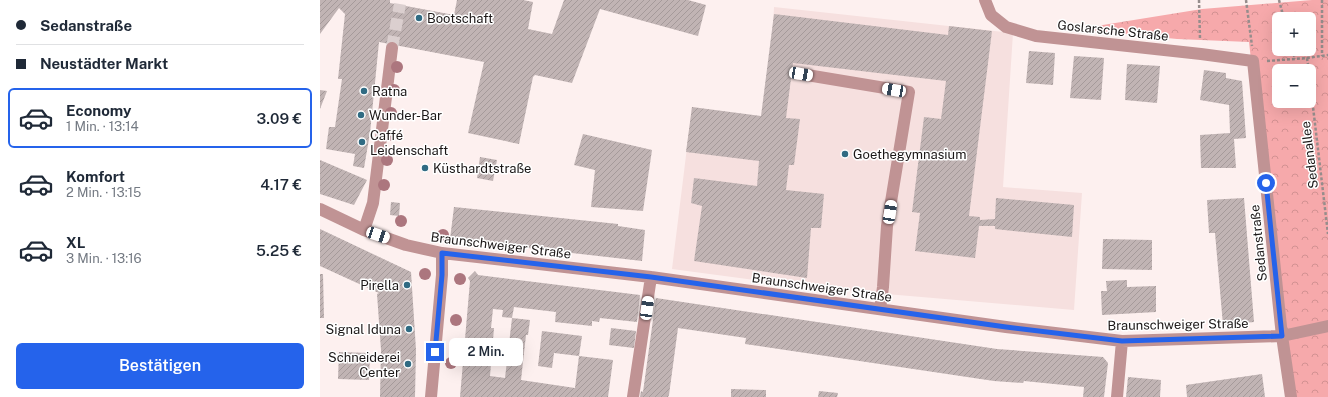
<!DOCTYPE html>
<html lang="de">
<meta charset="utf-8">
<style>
body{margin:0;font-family:"Public Sans",sans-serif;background:#f2f2f3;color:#1f2937;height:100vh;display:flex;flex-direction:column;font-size:15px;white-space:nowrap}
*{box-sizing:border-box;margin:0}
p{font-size:13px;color:#747a83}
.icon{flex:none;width:22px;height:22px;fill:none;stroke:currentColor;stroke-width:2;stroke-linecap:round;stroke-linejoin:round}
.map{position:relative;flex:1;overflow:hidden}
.sheet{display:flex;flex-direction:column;background:#fff;width:320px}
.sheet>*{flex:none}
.hud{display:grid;align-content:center;height:88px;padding:0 16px;background:#fff}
.controls{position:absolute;left:952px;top:12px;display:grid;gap:8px}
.controls a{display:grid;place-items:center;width:44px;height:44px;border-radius:6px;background:#fff;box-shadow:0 4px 16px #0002;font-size:20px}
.end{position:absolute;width:18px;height:18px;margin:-9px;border:5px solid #2563eb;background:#fff;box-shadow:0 0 0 2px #fff}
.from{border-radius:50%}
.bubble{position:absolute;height:28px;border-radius:6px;background:#fff;box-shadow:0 4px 16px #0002;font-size:13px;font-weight:600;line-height:28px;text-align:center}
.car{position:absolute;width:12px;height:24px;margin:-12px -6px;border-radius:5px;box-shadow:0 0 3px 1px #0007;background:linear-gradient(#fff 24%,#345 0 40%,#fff 0 76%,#345 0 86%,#fff 0)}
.hud b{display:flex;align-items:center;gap:14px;height:38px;font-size:15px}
.hud b+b{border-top:1px solid #e0e1e3}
.hud i{width:10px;height:10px;background:#1f2937}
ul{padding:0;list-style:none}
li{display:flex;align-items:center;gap:12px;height:60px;margin:0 8px 6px;padding:0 8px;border:2px solid transparent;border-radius:6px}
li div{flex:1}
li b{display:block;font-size:15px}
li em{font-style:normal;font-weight:600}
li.on{border-color:#2563eb}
li>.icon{width:36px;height:36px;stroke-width:1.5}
.action{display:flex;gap:8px;margin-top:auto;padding:8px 16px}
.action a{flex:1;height:46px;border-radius:6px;background:#2563eb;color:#fff;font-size:16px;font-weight:600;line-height:46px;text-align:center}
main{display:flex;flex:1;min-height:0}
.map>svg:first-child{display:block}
</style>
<main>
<section class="sheet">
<div class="hud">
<b><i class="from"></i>Sedanstraße</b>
<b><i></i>Neustädter Markt</b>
</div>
<ul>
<li class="on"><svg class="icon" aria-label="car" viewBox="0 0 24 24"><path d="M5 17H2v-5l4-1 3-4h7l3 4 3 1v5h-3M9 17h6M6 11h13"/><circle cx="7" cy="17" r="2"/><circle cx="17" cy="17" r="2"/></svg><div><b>Economy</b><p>1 Min. · 13:14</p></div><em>3.09 €</em></li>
<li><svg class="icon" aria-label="car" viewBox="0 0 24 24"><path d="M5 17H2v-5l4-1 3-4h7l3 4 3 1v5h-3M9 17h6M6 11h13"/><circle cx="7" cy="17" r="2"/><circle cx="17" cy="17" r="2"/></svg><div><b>Komfort</b><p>2 Min. · 13:15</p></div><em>4.17 €</em></li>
<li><svg class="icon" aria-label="car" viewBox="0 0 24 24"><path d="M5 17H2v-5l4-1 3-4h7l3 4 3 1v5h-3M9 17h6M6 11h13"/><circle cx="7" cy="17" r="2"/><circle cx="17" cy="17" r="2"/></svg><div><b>XL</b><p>3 Min. · 13:16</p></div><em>5.25 €</em></li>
</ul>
<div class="action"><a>Bestätigen</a></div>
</section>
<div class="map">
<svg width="1008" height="397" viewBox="0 0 1008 397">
<defs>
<pattern id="park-crowns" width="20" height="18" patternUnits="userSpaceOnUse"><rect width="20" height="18" fill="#f6a9ab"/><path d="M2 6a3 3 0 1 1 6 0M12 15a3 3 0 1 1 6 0" fill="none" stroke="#d29192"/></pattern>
<pattern id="building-hatch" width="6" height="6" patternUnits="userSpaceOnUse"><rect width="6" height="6" fill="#c1b4b4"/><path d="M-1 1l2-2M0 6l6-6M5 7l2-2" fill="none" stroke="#a59a9a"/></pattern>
</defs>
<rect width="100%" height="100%" fill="#fdf0ef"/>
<path fill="#f6e0df" d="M454 7 693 33 683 187 762 193 754 310 496 288 352 269 372 107 448 120Z"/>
<path fill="url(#park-crowns)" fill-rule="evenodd" d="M992 0H1008V397H971L962 336 929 42 857 39 758 29 882 9ZM959 19H989V49H959ZM959 71H989V101H959Z"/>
<path fill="url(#building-hatch)" d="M0 0H70V3L134 15 137 0H203L213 2 208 29 232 34 244 0H368L386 5 378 36 280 9 252 83 215 75 213 77 199 144 148 133 164 62 59 42 50 133 44 168 33 166 35 154 6 149 9 127H15L22 79H18L25 14 19 8 0 34Z
M454 14 628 35 629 26 672 31 649 216 660 217V220L675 219 676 198 754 205 752 237 675 229V226H659L655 258 595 251 600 213 592 212 604 117 621 119 626 81 473 63 466 118 480 119 474 165H469L466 190 504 194 501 228H491L487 278 374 261 382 206 371 203 374 178 437 186 439 161 366 152 372 107 441 116Z
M709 51 735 53 733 85 706 83Z
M754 56 784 58 781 100 750 98Z
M807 64 840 66 837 103 805 100Z
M884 70 906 73V78L922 81 926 138 914 139 916 168H881L880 135 910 133 909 105 880 100Z
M0 90 7 91 0 109Z
M263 134 332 150 323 211 271 207 275 170 254 165Z
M160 157 177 160 173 181 157 178Z
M0 160 47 180 34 205 0 194Z
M924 198 934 322 903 325 895 233H889L887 200Z
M71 202 80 203 79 216 70 215Z
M134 207 298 224V226L325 230 322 261 130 239Z
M0 229 91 272 96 350 95 397H60L61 350 57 294 59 293 0 266Z
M783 239 832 240V270L782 269Z
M155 271 158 275 320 295 317 322 280 318 279 322 272 321V326L235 322 236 312 194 307 192 318 182 317 183 310 173 309 171 328H174L170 376 185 378 192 318 210 320 208 335H206L201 380 255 388 259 356 293 360 288 397H140L150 281 148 278Z
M0 274H3L4 318H0Z
M807 280V287L836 286V312L782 315 781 291H787L786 281Z
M336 298 677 349 783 357 788 363 784 397H763L764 387 704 381 703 383 674 381 425 344 426 338 358 328 349 395 348 397H320L321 391 323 392Z
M291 328 316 331 314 348 289 345Z
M222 331 262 336 259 356 234 353 232 368 218 366Z
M19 352 50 353 49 380 18 379Z
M942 374 945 397H867L866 385Z
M808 377 841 380 840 397H806Z
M411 389 446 390V397H411Z
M499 391 518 393 517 397H498Z"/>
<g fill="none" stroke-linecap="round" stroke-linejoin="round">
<path stroke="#dbcfcf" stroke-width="12" stroke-dasharray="12 6" stroke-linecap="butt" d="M72 48 80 4"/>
<path stroke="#968d8c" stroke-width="2.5" stroke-dasharray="3 2" stroke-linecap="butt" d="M879 0 880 39
M926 0 932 46
M959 0 964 19
M1002 0V56
M972 49 975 59
M987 58 989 71
M947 61 987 58 1008 55
M989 73 1008 234"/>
<path stroke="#c09394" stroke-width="12" d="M665 0 671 15 686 27 716 36 881 54 933 61 962 336 971 397
M481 74 589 92 567 226 563 287 560 309
M0 209 44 230 86 245 122 253 331 277 686 327 802 341 962 336 1008 326
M44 230 53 203 72 48
M111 397 122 275V253
M313 397 331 277
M797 397 802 341"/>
</g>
<g fill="#ac767e">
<circle cx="77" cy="67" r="6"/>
<circle cx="74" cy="90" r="6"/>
<circle cx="71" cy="113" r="6"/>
<circle cx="69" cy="135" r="6"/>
<circle cx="67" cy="160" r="6"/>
<circle cx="64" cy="185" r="6"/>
<circle cx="81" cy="221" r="6"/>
<circle cx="123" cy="235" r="6"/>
<circle cx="105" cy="274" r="6"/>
<circle cx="140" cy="279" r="6"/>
<circle cx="136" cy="320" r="6"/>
<circle cx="131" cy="363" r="6"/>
</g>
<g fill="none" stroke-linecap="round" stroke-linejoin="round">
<path stroke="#2563eb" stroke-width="5" d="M115 352 122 275V253L331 277 686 327 802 341 962 336 946 183"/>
</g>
<g fill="#306b83" stroke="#fff" stroke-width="1.5">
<circle cx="99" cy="18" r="4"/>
<circle cx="44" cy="91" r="4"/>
<circle cx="41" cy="115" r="4"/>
<circle cx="42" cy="142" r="4"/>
<circle cx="525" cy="154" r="4"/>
<circle cx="105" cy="168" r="4"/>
<circle cx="87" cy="285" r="4"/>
<circle cx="89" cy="329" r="4"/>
<circle cx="88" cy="364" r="4"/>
</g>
<g text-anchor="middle" stroke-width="3" stroke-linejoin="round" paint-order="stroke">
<g font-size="13" fill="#1b1717" stroke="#fff" text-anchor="start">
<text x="107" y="23">Bootschaft</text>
<text x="52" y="96">Ratna</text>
<text x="49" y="120">Wunder-Bar</text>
<text x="50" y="140">Caffé<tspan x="50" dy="15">Leidenschaft</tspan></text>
<text x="533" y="159">Goethegymnasium</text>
<text x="113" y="173">Küsthardtstraße</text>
<text x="79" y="290" text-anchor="end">Pirella</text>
<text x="81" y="334" text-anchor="end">Signal Iduna</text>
<text x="80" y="362" text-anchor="end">Schneiderei<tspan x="80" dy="15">Center</tspan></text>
</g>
<g font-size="13" fill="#1b1717" stroke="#fff">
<text transform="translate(793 30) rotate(6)" y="5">Goslarsche Straße</text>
<text transform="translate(989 155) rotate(-97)" y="5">Sedanallee</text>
<text transform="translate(938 243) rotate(-96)" y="5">Sedanstraße</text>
<text transform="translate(181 245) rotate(7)" y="5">Braunschweiger Straße</text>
<text transform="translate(502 287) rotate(8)" y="5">Braunschweiger Straße</text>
<text transform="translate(858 324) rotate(-1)" y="5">Braunschweiger Straße</text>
</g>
</g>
</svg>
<div class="controls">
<a>+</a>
<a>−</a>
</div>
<i class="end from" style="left:946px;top:183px"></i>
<i class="end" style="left:115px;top:352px"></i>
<div class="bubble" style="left:129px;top:338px;width:74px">2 Min.</div>
<i class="car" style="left:481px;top:74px;rotate:100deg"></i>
<i class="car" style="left:574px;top:90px;rotate:280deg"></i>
<i class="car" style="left:570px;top:212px;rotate:9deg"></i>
<i class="car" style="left:58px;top:235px;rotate:109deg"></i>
<i class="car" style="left:327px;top:308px;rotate:8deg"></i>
</div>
</main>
